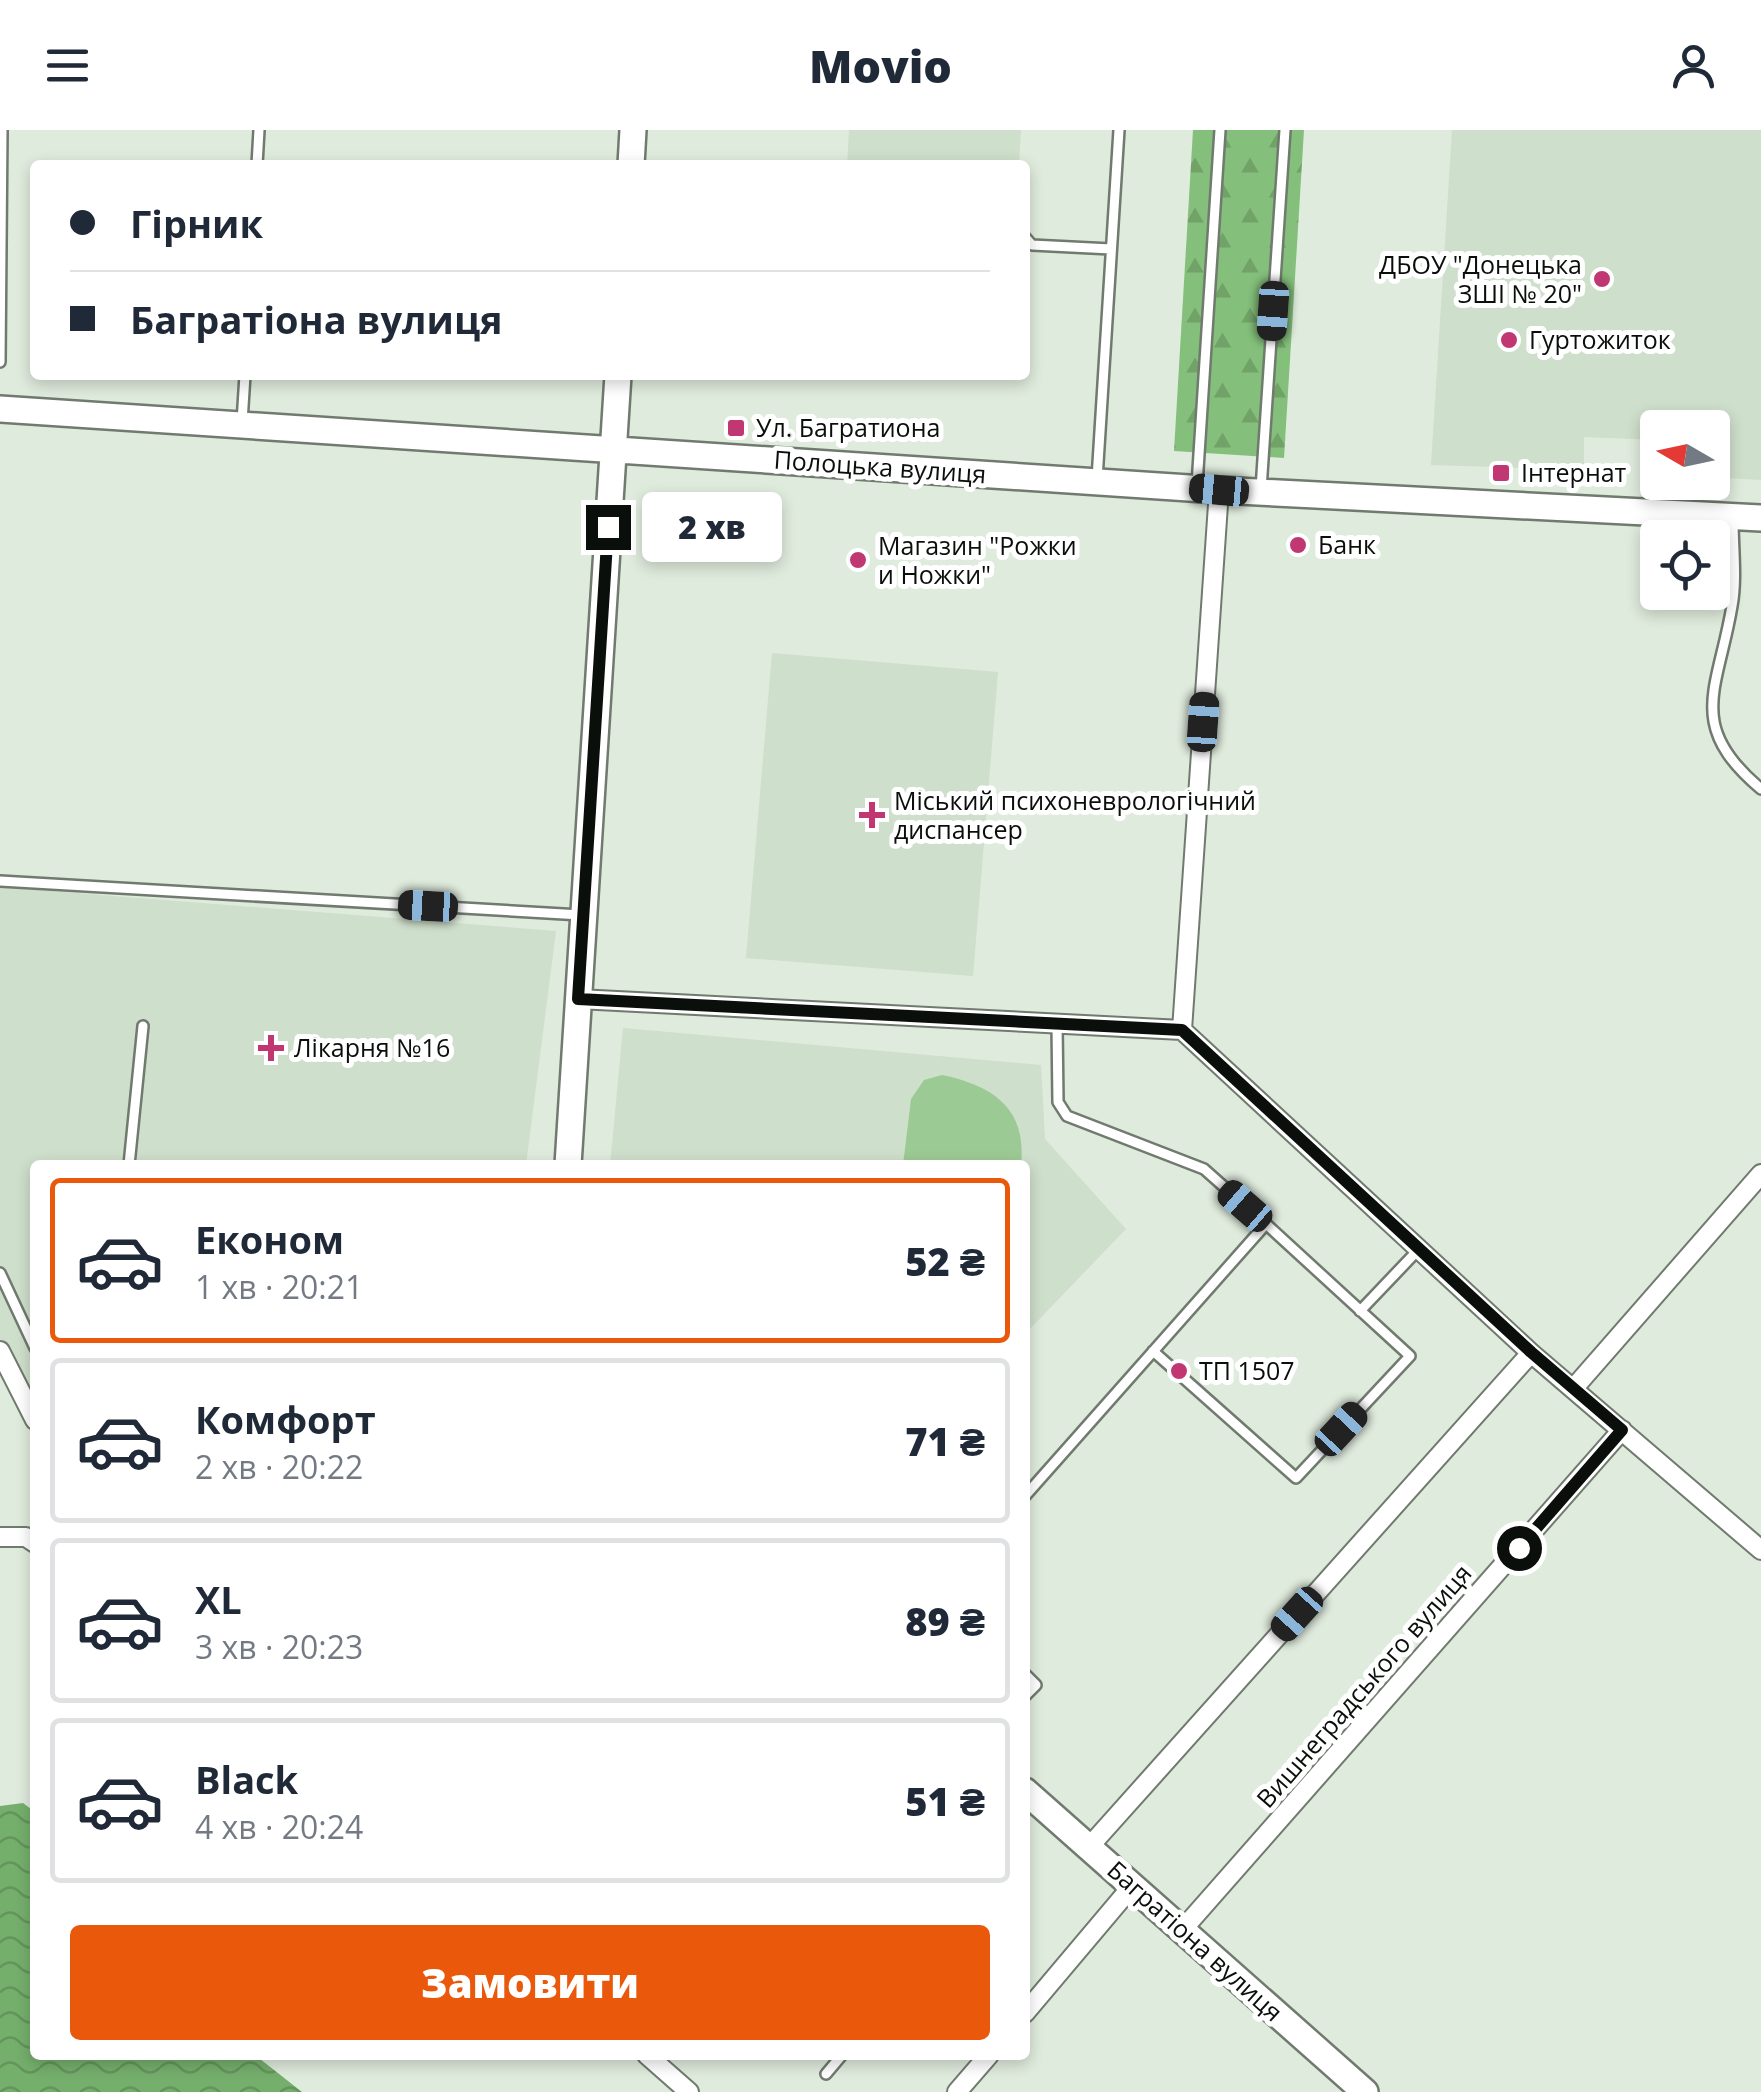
<!DOCTYPE html>
<html lang="uk">
<meta charset="utf-8">
<style>
body{margin:0;font-family:"Open Sans",sans-serif;background:#f6f6f7;color:#1f2937;height:100vh;display:flex;flex-direction:column;font-size:38px;white-space:nowrap}
*{box-sizing:border-box;margin:0}
p{font-size:32px;color:#747a83}
.icon{flex:none;width:55px;height:55px;fill:none;stroke:currentColor;stroke-width:2;stroke-linecap:round;stroke-linejoin:round}
.map{position:relative;flex:1;overflow:hidden}
.details{position:absolute;left:30px;top:1030px;width:1000px;height:900px;display:flex;flex-direction:column;background:#fff;border-radius:10px;box-shadow:0 5px 15px #0003}
.details>*{flex:none}
.top-card{position:absolute;left:30px;top:30px;width:1000px;height:220px;border-radius:10px;box-shadow:0 5px 15px #0003;display:grid;align-content:center;height:220px;padding:0 40px;background:#fff}
.needle{width:65px;rotate:279deg}
.tools{position:absolute;left:1640px;top:280px;display:grid;gap:20px}
.tools a{display:grid;place-items:center;width:90px;height:90px;border-radius:10px;background:#fff;box-shadow:0 5px 15px #0003;font-size:50px}
.end{position:absolute;width:45px;height:45px;margin:-22px;border:12px solid #0b0f0b;background:#fff;box-shadow:0 0 0 5px #fff}
.from{border-radius:50%}
.bubble{position:absolute;height:70px;border-radius:10px;background:#fff;box-shadow:0 5px 15px #0003;font-size:32px;font-weight:800;line-height:70px;text-align:center}
.car{position:absolute;width:30px;height:60px;margin:-30px -15px;border-radius:12px;box-shadow:0 0 8px 2px #0007;background:linear-gradient(#222 24%,#8ab4d8 0 40%,#222 0 76%,#8ab4d8 0 86%,#222 0)}
.top-card b{display:flex;align-items:center;gap:35px;height:95px;font-size:38px}
.top-card b+b{border-top:2px solid #e0e1e3}
.top-card i{width:25px;height:25px;background:#1f2937}
ul{padding:18px 0 0;list-style:none}
li{display:flex;align-items:center;gap:30px;height:165px;margin:0 20px 15px;padding:0 20px;border:5px solid #e0e1e3;border-radius:10px}
li div{flex:1}
li b{display:block;font-size:38px}
li em{font-style:normal;font-weight:800}
li.on{border-color:#ea580c}
li>.icon{width:90px;height:90px;stroke-width:1.5}
.button{display:flex;gap:20px;margin-top:auto;padding:20px 40px}
.button a{flex:1;height:115px;border-radius:10px;background:#ea580c;color:#fff;font-size:40px;font-weight:800;line-height:115px;text-align:center}
header{display:flex;justify-content:space-between;align-items:center;height:130px;padding:0 40px;background:#fff;font-size:45px;font-weight:800}
.map>svg:first-child{display:block}
</style>
<header><svg class="icon" aria-label="menu" viewBox="0 0 24 24"><path d="M4 6h16M4 12h16M4 18h16"/></svg>Movio<svg class="icon" aria-label="person" viewBox="0 0 24 24"><circle cx="12" cy="8" r="4"/><path d="M4 21q1-7 8-7t8 7"/></svg></header>
<div class="map">
<svg width="1761" height="1962" viewBox="0 0 1761 1962">
<defs>
<pattern id="forest-firs" width="22" height="20" patternUnits="userSpaceOnUse" patternTransform="scale(2.5)"><rect width="22" height="20" fill="#84bf7b"/><path d="M5 1l3.5 6h-7zM16 11l3.5 6h-7z" fill="#71a369"/></pattern>
<pattern id="water-waves" width="16" height="10" patternUnits="userSpaceOnUse" patternTransform="scale(2.5)"><rect width="16" height="10" fill="#75af6c"/><path d="M0 5q4-4 8 0t8 0" fill="none" stroke="#64955c"/></pattern>
</defs>
<rect width="100%" height="100%" fill="#dfebdd"/>
<path fill="#cedfcb" d="M849 0H1021L1019 35H847Z
M1452 0H1761V350L1725 348 1726 314 1713 313 1712 298H1658L1657 310 1584 307V340L1431 335Z
M772 523 998 542 973 846 746 828Z
M0 757 556 801 526 1035H35V1271L0 1209Z
M623 898 1041 935 1045 1009 1126 1099 1025 1204V1035H610Z"/>
<path fill="url(#forest-firs)" d="M1193 0H1304L1284 328 1174 321Z"/>
<path fill="#9cca94" d="M942 945C994 956 1027 979 1021 1035H903L911 969 924 950Z"/>
<path fill="url(#water-waves)" d="M23 1673 35 1682V1925H255L302 1962H0V1676Z"/>
<g fill="none" stroke-linecap="round" stroke-linejoin="round">
<defs>
<path id="lane" d="M257 35 259 0
M1025 107 1032 115 1111 119
M0 232 2 0
M242 292 245 245
M1097 349 1119 0
M1197 355 1220 0
M1261 359 1285 0
M1733 390C1733 418 1737 449 1732 476 1718 560 1685 595 1761 659
M0 751 581 785
M1057 894 1058 972 1067 986 1204 1039 1266 1094
M129 1035 143 896
M0 1143 35 1218
M1360 1181 1419 1119
M1025 1366 1266 1094 1410 1226 1296 1348 1153 1221
M1025 1544 1036 1555 1025 1566
M826 1944 842 1925"/>
<path id="street" d="M1219 360 1182 900 1531 1223 1761 1420
M578 869 1182 900
M0 1221 35 1290
M1573 1259 1761 1044
M0 1407H26L35 1413
M1089 1717 1531 1223
M1183 1799 1622 1300
M1025 1883 1133 1755
M647 1925 689 1962
M957 1962 989 1925"/>
<path id="secondary" d="M631 35 633 0
M0 279 1219 360 1761 388
M568 1035 618 245
M1025 1661 1365 1962"/>
</defs>
<use href="#lane" stroke="#707a6e" stroke-width="14"/>
<use href="#street" stroke="#707a6e" stroke-width="22"/>
<use href="#secondary" stroke="#707a6e" stroke-width="30"/>
<use href="#lane" stroke="#fff" stroke-width="9"/>
<use href="#street" stroke="#fff" stroke-width="18"/>
<use href="#secondary" stroke="#fff" stroke-width="25"/>
</g>
<g fill="none" stroke-linecap="round" stroke-linejoin="round">
<path stroke="#0b0f0b" stroke-width="12" d="M608 397 578 869 1182 900 1531 1222 1622 1300 1519 1418"/>
</g>
<g fill="#c03772" stroke="#fff" stroke-width="4">
<circle cx="1602" cy="149" r="10"/>
<circle cx="1509" cy="210" r="10"/>
<rect x="726" y="288" width="20" height="20" rx="5"/>
<rect x="1491" y="333" width="20" height="20" rx="5"/>
<circle cx="1298" cy="415" r="10"/>
<circle cx="858" cy="430" r="10"/>
<path d="M867 670h10v10h10v10h-10v10h-10v-10h-10v-10h10z"/>
<path d="M266 903h10v10h10v10h-10v10h-10v-10h-10v-10h10z"/>
<circle cx="1179" cy="1241" r="10"/>
</g>
<g text-anchor="middle" stroke-width="10" stroke-linejoin="round" paint-order="stroke">
<g font-size="25" fill="#0b0f0b" stroke="#fff" text-anchor="start">
<text x="1582" y="144" text-anchor="end">ДБОУ "Донецька<tspan x="1582" dy="29">ЗШІ № 20"</tspan></text>
<text x="1529" y="219">Гуртожиток</text>
<text x="756" y="307">Ул. Багратиона</text>
<text x="1521" y="352">Інтернат</text>
<text x="1318" y="424">Банк</text>
<text x="878" y="425">Магазин "Рожки<tspan x="878" dy="29">и Ножки"</tspan></text>
<text x="894" y="680">Міський психоневрологічний<tspan x="894" dy="29">диспансер</tspan></text>
<text x="294" y="927">Лікарня №16</text>
<text x="1199" y="1250">ТП 1507</text>
</g>
<g font-size="25" fill="#0b0f0b" stroke="#fff">
<text transform="translate(880 337) rotate(4)" y="9">Полоцька вулиця</text>
<text transform="translate(1364 1556) rotate(-49)" y="9">Вишнеградського вулиця</text>
<text transform="translate(1195 1811) rotate(42)" y="9">Багратіона вулиця</text>
</g>
</g>
</svg>
<div class="tools">
<a><svg class="needle" viewBox="-14 -14 28 28"><path d="M0-13l5 13h-10z" fill="#e53935"/><path d="M0 13l5-13h-10z" fill="#747a83"/></svg></a>
<a><svg class="icon" aria-label="locate" viewBox="0 0 24 24"><circle cx="12" cy="12" r="6"/><path d="M12 2v4M12 18v4M2 12h4M18 12h4"/></svg></a>
</div>
<i class="end from" style="left:1519px;top:1418px"></i>
<i class="end" style="left:608px;top:397px"></i>
<div class="bubble" style="left:642px;top:362px;width:140px">2 хв</div>
<i class="car" style="left:1273px;top:181px;rotate:184deg"></i>
<i class="car" style="left:1219px;top:360px;rotate:275deg"></i>
<i class="car" style="left:1203px;top:592px;rotate:4deg"></i>
<i class="car" style="left:428px;top:776px;rotate:273deg"></i>
<i class="car" style="left:1245px;top:1076px;rotate:311deg"></i>
<i class="car" style="left:1341px;top:1299px;rotate:43deg"></i>
<i class="car" style="left:1297px;top:1484px;rotate:222deg"></i>
<div class="top-card">
<b><i class="from"></i>Гірник</b>
<b><i></i>Багратіона вулиця</b>
</div>
<section class="details">
<ul>
<li class="on"><svg class="icon" aria-label="car" viewBox="0 0 24 24"><path d="M5 17H2v-5l4-1 3-4h7l3 4 3 1v5h-3M9 17h6M6 11h13"/><circle cx="7" cy="17" r="2"/><circle cx="17" cy="17" r="2"/></svg><div><b>Економ</b><p>1 хв · 20:21</p></div><em>52 ₴</em></li>
<li><svg class="icon" aria-label="car" viewBox="0 0 24 24"><path d="M5 17H2v-5l4-1 3-4h7l3 4 3 1v5h-3M9 17h6M6 11h13"/><circle cx="7" cy="17" r="2"/><circle cx="17" cy="17" r="2"/></svg><div><b>Комфорт</b><p>2 хв · 20:22</p></div><em>71 ₴</em></li>
<li><svg class="icon" aria-label="car" viewBox="0 0 24 24"><path d="M5 17H2v-5l4-1 3-4h7l3 4 3 1v5h-3M9 17h6M6 11h13"/><circle cx="7" cy="17" r="2"/><circle cx="17" cy="17" r="2"/></svg><div><b>XL</b><p>3 хв · 20:23</p></div><em>89 ₴</em></li>
<li><svg class="icon" aria-label="car" viewBox="0 0 24 24"><path d="M5 17H2v-5l4-1 3-4h7l3 4 3 1v5h-3M9 17h6M6 11h13"/><circle cx="7" cy="17" r="2"/><circle cx="17" cy="17" r="2"/></svg><div><b>Black</b><p>4 хв · 20:24</p></div><em>51 ₴</em></li>
</ul>
<div class="button"><a>Замовити</a></div>
</section>
</div>
